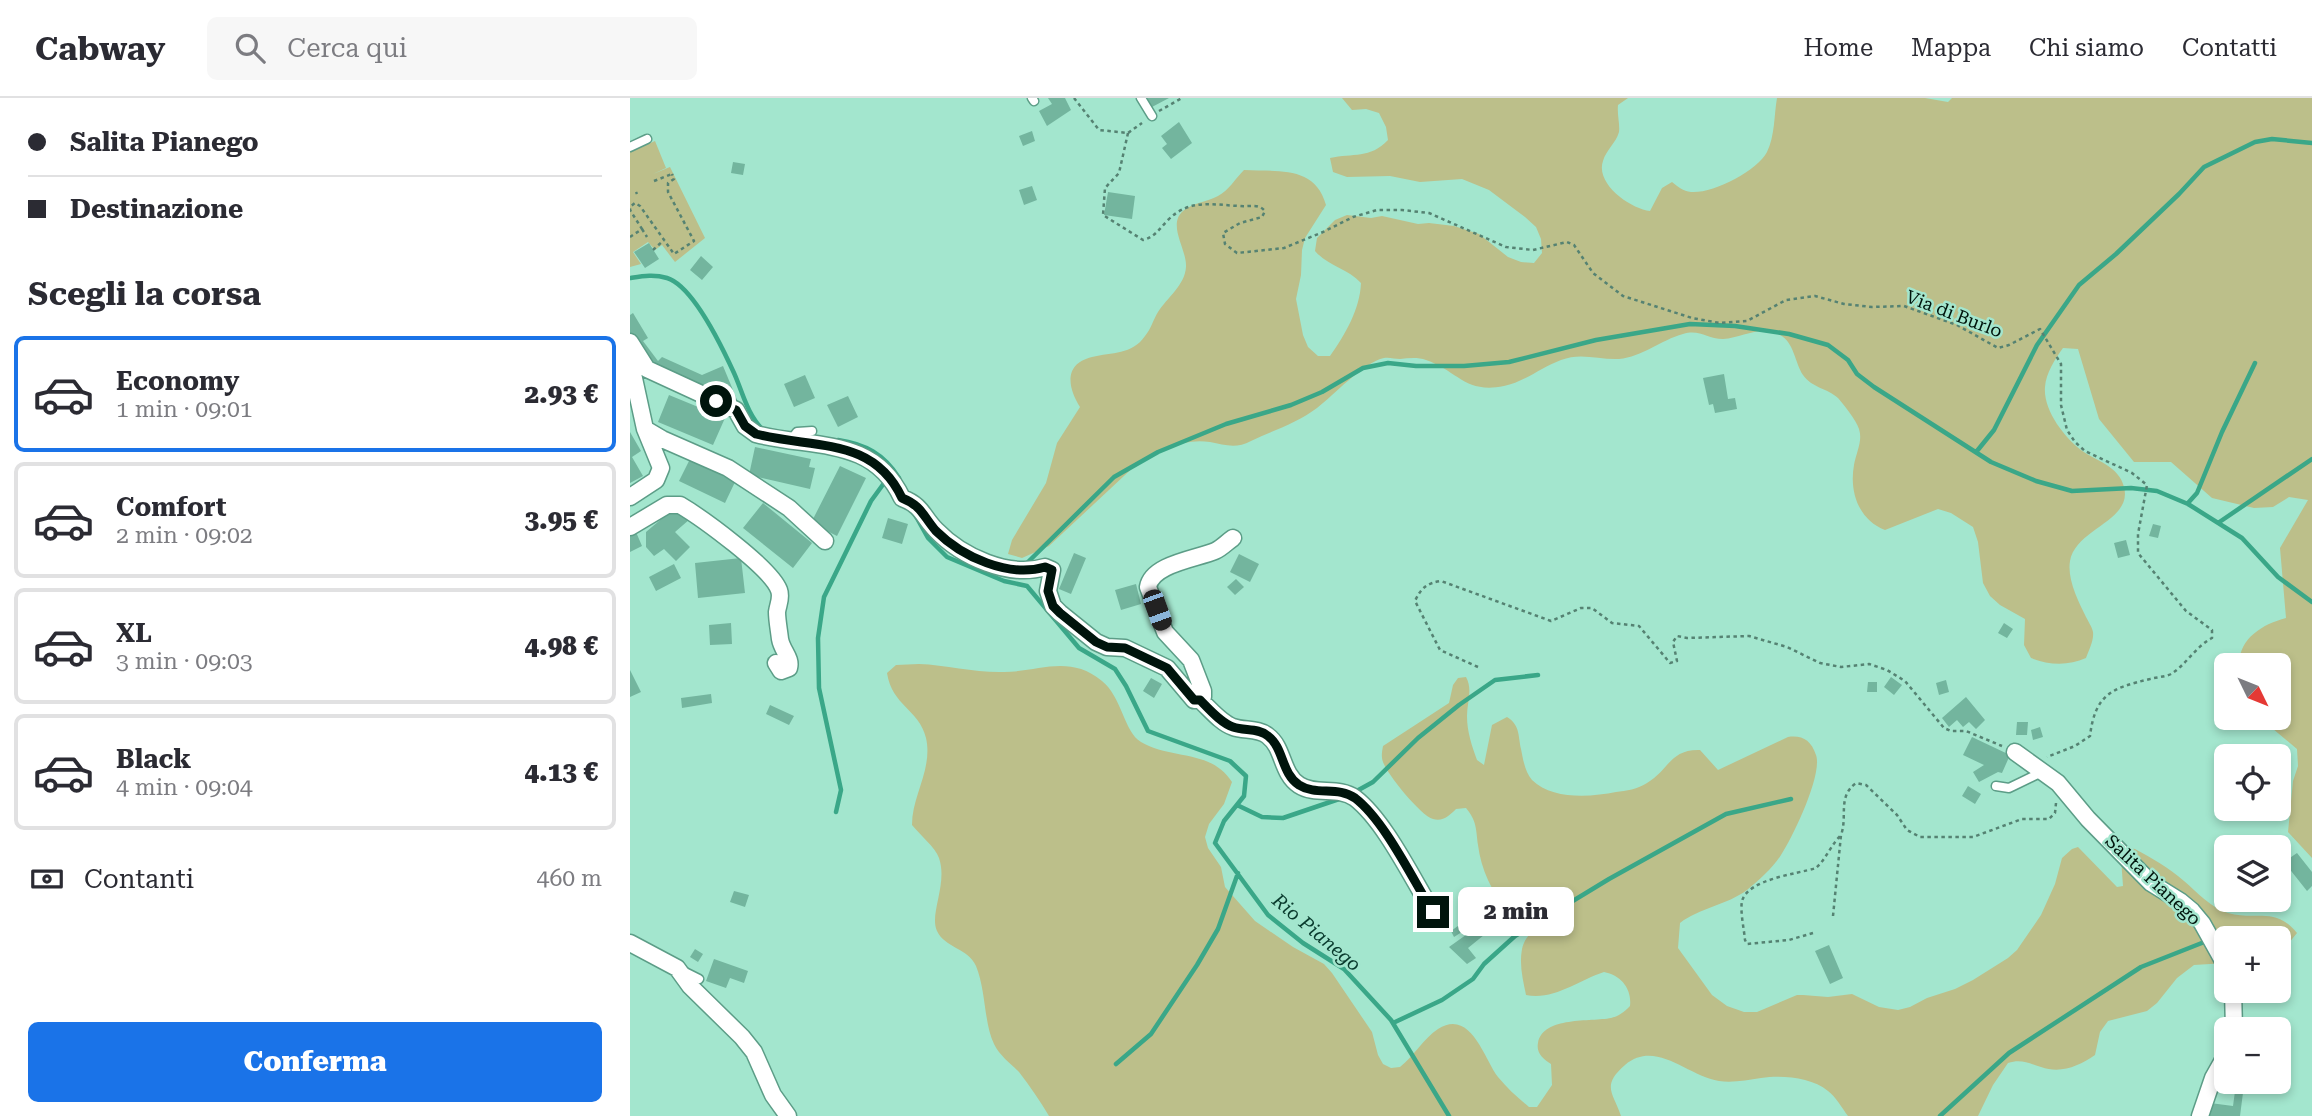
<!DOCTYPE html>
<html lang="it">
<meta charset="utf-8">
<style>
body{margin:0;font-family:"Roboto Serif",serif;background:#f7f7f7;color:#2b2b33;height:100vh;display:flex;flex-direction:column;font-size:26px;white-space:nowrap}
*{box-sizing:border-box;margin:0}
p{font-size:23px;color:#7c7c81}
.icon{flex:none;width:38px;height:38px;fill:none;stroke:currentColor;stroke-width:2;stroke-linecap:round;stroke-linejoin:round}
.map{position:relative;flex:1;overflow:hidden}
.sheet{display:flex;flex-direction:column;background:#fff;width:630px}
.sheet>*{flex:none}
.guide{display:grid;align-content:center;height:154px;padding:0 28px;background:#fff}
.needle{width:46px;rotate:133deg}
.buttons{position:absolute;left:1584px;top:555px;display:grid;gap:14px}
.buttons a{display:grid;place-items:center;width:77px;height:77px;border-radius:10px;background:#fff;box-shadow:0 4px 10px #0003;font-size:35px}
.end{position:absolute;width:32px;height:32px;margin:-16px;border:9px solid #00140c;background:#fff;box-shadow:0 0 0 4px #fff}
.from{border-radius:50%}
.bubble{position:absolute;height:49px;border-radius:10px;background:#fff;box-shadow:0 4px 10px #0003;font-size:23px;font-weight:800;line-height:49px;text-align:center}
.car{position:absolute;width:21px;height:42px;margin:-21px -10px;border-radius:9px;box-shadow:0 0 5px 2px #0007;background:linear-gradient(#222 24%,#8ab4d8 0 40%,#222 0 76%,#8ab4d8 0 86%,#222 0)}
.guide b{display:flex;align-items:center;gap:24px;height:66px;font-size:26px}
.guide b+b{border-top:2px solid #e1e1e2}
.guide i{width:18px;height:18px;background:#2b2b33}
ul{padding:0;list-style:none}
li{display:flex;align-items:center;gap:21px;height:116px;margin:0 14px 10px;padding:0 14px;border:4px solid #e1e1e2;border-radius:10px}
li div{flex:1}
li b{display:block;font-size:26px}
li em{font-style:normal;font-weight:800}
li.active{border-color:#1a73e8}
li>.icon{width:63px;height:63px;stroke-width:1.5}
h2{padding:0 28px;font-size:32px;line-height:84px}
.pay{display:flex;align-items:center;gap:18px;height:77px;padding:0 28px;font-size:26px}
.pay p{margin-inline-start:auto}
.primary-button{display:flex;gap:14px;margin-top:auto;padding:14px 28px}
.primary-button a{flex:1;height:80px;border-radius:10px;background:#1a73e8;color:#fff;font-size:28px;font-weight:800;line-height:80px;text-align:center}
header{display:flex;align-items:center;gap:42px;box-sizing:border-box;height:98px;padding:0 35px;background:#fff;border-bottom:2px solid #e1e1e2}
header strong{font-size:33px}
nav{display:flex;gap:38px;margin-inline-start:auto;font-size:24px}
.search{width:490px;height:63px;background:#f7f7f7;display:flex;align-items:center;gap:18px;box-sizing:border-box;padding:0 24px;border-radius:10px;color:#7c7c81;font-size:26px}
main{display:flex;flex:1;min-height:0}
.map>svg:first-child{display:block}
</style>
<header>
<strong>Cabway</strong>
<div class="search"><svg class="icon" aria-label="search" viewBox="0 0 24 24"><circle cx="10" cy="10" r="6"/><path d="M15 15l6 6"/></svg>Cerca qui</div>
<nav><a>Home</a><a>Mappa</a><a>Chi siamo</a><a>Contatti</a></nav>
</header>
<main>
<section class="sheet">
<div class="guide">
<b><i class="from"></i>Salita Pianego</b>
<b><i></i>Destinazione</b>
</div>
<h2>Scegli la corsa</h2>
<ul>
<li class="active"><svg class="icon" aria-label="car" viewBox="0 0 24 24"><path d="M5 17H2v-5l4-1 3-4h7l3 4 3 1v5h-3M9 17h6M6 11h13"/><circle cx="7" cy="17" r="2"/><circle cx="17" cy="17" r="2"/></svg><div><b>Economy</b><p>1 min · 09:01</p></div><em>2.93 €</em></li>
<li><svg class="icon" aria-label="car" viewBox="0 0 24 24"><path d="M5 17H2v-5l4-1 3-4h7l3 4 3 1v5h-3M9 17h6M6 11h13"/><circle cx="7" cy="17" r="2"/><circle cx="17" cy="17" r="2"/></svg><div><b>Comfort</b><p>2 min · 09:02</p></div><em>3.95 €</em></li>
<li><svg class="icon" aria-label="car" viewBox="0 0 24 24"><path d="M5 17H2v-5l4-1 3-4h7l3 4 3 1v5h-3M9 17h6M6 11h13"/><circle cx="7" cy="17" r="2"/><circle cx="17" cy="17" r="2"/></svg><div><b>XL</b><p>3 min · 09:03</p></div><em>4.98 €</em></li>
<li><svg class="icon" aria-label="car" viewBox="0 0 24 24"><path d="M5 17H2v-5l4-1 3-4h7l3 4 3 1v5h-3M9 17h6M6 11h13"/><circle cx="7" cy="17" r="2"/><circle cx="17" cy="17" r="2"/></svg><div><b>Black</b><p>4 min · 09:04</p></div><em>4.13 €</em></li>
</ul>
<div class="pay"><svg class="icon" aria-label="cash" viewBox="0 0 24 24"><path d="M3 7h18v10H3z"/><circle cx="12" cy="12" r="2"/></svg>Contanti<p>460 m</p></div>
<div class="primary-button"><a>Conferma</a></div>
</section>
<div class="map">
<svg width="1682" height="1018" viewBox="0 0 1682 1018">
<rect width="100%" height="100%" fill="#a3e6ce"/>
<path fill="#bcbf8a" d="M712 0H998L988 7C987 17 990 26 989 34 986 45 976 52 973 63 965 86 1001 111 1020 113L1032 90 1042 84C1048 89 1053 93 1061 94 1082 96 1127 73 1137 54 1145 38 1144 17 1147 0H1295L1318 4 1322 0H1682V760L1658 734 1663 683 1668 668 1667 651 1630 620H1648V567H1609C1609 540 1633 526 1656 520L1650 450 1678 402 1659 399 1643 409 1624 410 1582 400 1541 364H1504L1469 321 1448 251 1433 250C1425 261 1416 275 1415 289 1413 312 1434 339 1451 352 1466 363 1489 368 1494 389 1503 423 1446 430 1440 463 1437 481 1448 503 1456 519 1458 523 1462 529 1463 534 1464 542 1459 552 1456 560 1438 568 1419 567 1401 560L1394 547 1395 521 1370 507 1360 498 1353 485 1348 444 1343 429 1321 415 1308 411 1255 432C1229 422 1219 394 1224 367 1226 355 1233 343 1229 331 1226 322 1214 307 1208 300 1197 290 1182 290 1173 277 1165 265 1164 244 1150 237 1131 226 1113 240 1093 241 1077 241 1070 231 1053 236 1031 242 1012 259 989 261 969 262 951 254 931 262 912 269 894 284 874 288 835 296 828 273 796 262 788 259 779 260 770 261 765 261 759 259 754 260 734 264 704 297 687 310 667 325 642 333 621 343 606 351 595 347 580 344 556 340 529 351 510 363L419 448 392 460 378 456 382 442 416 385 427 345 450 309C438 290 433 266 462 259 482 254 502 257 515 238 521 231 523 222 528 214 537 200 555 187 556 169 557 151 537 127 553 113 562 105 577 104 588 98 599 92 605 81 614 72 648 74 685 67 696 107L675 140 672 152 671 177 666 201 673 237 678 249 688 258H700C715 237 730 211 731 185 717 170 698 168 685 153L687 140 705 122 717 117 741 120 752 118 788 126 799 125 824 128 849 136 878 159 891 164 904 165 912 155 911 141 906 129 895 119 859 92 832 81 790 84 760 78 717 79 703 74 700 60C723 55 740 61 758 42L756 29 749 15 736 11 722 12Z
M25 43 36 70 23 76 40 69 75 140 45 164 32 147 25 152 18 144 3 154 11 166 0 169V54Z
M289 566C317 567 346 575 374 574 409 574 439 556 472 583 492 599 494 634 511 644 541 662 581 651 602 684L594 706 579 726 575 739 578 750 591 769 595 789 625 823 663 849 694 866 702 875 742 934 748 957 753 966 761 970 770 969C784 958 794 940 808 931 841 910 854 961 868 979 877 990 888 1000 899 1009H907L922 987 921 966C913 961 906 955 908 945 913 918 961 924 981 920 989 918 994 914 1000 908 1002 891 991 877 974 874 949 882 923 903 896 897 893 882 889 867 892 851 895 835 910 834 898 816L878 813C862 795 851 771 848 747 846 732 847 723 836 710L826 711C820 717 813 724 803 721 791 718 757 676 753 664 751 658 752 654 753 648L819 605 823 587 828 580 836 579C843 592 837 604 837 618 837 634 842 648 847 662L854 667 862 627 877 619C890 627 888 637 891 651 893 661 895 674 902 682 922 702 961 699 986 694 996 693 1008 691 1017 685 1039 672 1040 651 1070 652L1088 672 1158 639C1172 637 1181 642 1186 657 1193 676 1163 739 1151 757 1143 770 1129 782 1117 792 1097 807 1069 810 1050 825L1048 850 1082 897 1097 908 1114 914H1127L1167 897H1173L1198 899 1222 896 1249 909 1268 912 1280 909 1297 900 1325 891 1343 882 1378 860 1387 852 1411 817 1425 786 1432 760 1442 751 1448 749 1487 789 1493 788 1491 760 1499 750 1505 751C1522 760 1539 770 1554 783 1567 794 1581 810 1598 815 1626 823 1645 808 1667 835L1649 857 1648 840H1596V865L1564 867 1547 880 1527 905 1517 913 1478 923 1470 934 1465 957C1449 968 1431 976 1411 969 1398 965 1391 961 1378 965L1363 987 1348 1018H1218C1212 1010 1206 999 1198 993 1181 979 1152 977 1131 980 1117 982 1103 985 1089 983 1057 978 1026 941 995 967 971 988 983 994 991 1018H419C410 1003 400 988 389 974 380 965 370 958 364 946 354 926 356 892 346 868 338 850 315 850 307 833 299 816 318 786 309 760 305 749 290 737 282 727 282 697 303 671 296 640 289 611 262 608 257 575L266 567Z"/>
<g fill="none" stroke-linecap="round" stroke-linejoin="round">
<path stroke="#3aa788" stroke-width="4.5" d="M0 180C13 178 24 176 37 180 63 188 93 251 104 275 113 295 117 316 133 332
M208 342C235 346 254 356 269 380
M1347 353 1364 332 1407 247 1449 187 1486 156 1549 96 1574 69 1625 44 1642 41 1682 45
M1558 405 1567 395 1592 334 1625 265
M283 413 298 440 317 459 374 483 397 488 449 550 485 571 496 588 518 633 600 663 616 678 614 698 594 723 585 745 638 817 673 845 714 871 761 922 819 1018
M1588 425 1682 361
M394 468 484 379 528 354 596 326 661 307 692 294 733 270 758 265 786 268H834L879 264 966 242 1060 226 1105 228 1159 236 1198 247 1218 262 1227 276 1244 289 1361 364 1406 383 1442 393 1501 390 1527 393 1558 406 1612 440 1648 479 1682 504
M723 695 743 684 788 640 829 607 865 582 908 577
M607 707 632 719 653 720 715 699
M206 714 211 692 189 590 188 540 194 499 241 403 257 381
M763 925 812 902 843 881 854 866 885 838 979 781 1096 716 1161 701
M486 966 521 936 567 867 588 831 608 775
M1310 1018 1379 955 1511 869 1592 837"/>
</g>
<path fill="#73b59e" d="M418 0H435L441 12 417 28 409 13 422 6Z
M517 0H539L522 9Z
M549 24 562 45 541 61 532 50 537 46 531 38Z
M402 33 405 43 393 48 389 38Z
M103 64 115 66 113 77 101 75Z
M402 88 407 102 394 107 389 92Z
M478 94 505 98 502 121 474 117Z
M19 145 29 161 15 170 4 154Z
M71 158 83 169 72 182 60 172Z
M3 215 18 240 13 243 28 263 32 259 72 277 93 268 108 304 106 306 26 272 0 237V217Z
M1094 276 1098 301 1105 300 1107 311 1085 315 1083 306 1079 307 1073 280Z
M175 277 185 300 164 309 154 286Z
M39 297 95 320 83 347 28 324Z
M218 298 228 319 208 329 197 307Z
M0 334 11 353 2 359 13 378 0 385Z
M125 349 181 361 179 369 185 370 180 391 119 377Z
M60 361 105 384 95 405 49 383Z
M210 368 236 380 207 438 181 425Z
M133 405 182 445 163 470 113 430Z
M42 412H50L60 421 45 434 60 449 46 463 34 451 24 458 16 449V434Z
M258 420 278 426 272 446 252 440Z
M1523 426 1531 428 1528 440 1519 438Z
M0 433 6 434 12 448 0 454Z
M1496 442 1500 457 1488 460 1484 445Z
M444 455 456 460 441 496 429 491Z
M609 456 629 466 620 484 600 474Z
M111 460 115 495 68 500 65 465Z
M44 466 51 480 26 493 19 479Z
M606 481 614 489 605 497 597 489Z
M506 486 511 506 491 512 485 492Z
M101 525 102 546 80 547 79 527Z
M1374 525 1383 531 1377 540 1368 535Z
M0 572 11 594 0 599Z
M1261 579 1272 587 1264 597 1254 589Z
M521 580 532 586 524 600 513 593Z
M1316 582 1319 594 1309 597 1306 585Z
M1238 584H1247V594H1237Z
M81 596 82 605 52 610 51 600Z
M1336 599 1355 622 1346 631 1339 624 1333 629 1327 622 1319 629 1312 620Z
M140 607 164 618 159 627 136 616Z
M1387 624H1398L1397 637H1386Z
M1410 629 1413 639 1403 642 1401 632Z
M1342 639 1380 657 1372 675 1368 674 1349 684 1343 674 1354 667 1333 657Z
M1338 688 1351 696 1345 706 1332 698Z
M1667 755 1682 774V788L1677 793 1654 764Z
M104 793 119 797 115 809 100 804Z
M866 807 872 815 861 824 855 817Z
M832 825 835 832 824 839 821 833Z
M847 829 854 837 838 850 846 860 837 866 819 849Z
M1199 847 1213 880 1200 886 1185 853Z
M65 851 73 856 68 864 60 859Z
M84 861 118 873 114 885 100 880 96 890 76 883Z
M1606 986 1614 987 1610 1018H1578L1580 1005 1603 1008Z"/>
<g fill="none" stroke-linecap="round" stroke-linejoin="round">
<defs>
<path id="service" d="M402 0 404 3
M511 0 522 18
M0 49 17 41
M160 343 167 334 182 333
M1366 688 1379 690 1412 674
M53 873 69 881"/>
<path id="minor" d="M0 244 17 271 106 312 115 328 126 336C183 351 243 338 272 400 293 408 292 418 306 432 332 459 379 480 415 469L422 472 418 493 423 508 430 515 466 544 477 549 495 550 537 570 564 602H570L573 599V593L561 562 535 534 518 489C522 466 566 461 585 453 592 450 597 444 603 440
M0 262 15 331 31 370 26 382 0 399
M15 331 32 341 98 370 159 410 195 443
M0 429 37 407H50C72 420 141 470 149 492 152 500 148 506 147 514 147 522 149 532 150 541 152 553 162 560 159 570L151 573 146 565
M570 602C580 611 591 625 603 629 614 633 629 630 638 638 654 650 651 675 669 687 686 698 708 688 725 700 755 723 783 782 803 814
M1385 654 1428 685 1458 721 1521 785 1550 803 1562 813 1572 825 1596 868
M0 845 47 870 60 888 112 939 124 954 143 997 158 1018
M1603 892 1604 931
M1570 1018 1583 980 1596 957"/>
</defs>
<use href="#service" stroke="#5c9d87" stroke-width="11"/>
<use href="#minor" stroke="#5c9d87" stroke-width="19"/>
<path stroke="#558272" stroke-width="2.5" stroke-dasharray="3.5 3.5" stroke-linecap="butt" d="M444 0 469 32 498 35 512 25
M529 13 552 0
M498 35 489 75 475 90 473 117 513 142C525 139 530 130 538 122 560 100 583 107 610 108 620 109 628 105 635 113L632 119 610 125 593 135 595 146 607 155 654 150 693 134 723 119 747 112H772L799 115 876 149 903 152 937 144 944 147 963 175 993 198 1062 220 1090 225 1117 223 1156 202 1185 198 1214 206 1242 209 1274 208 1327 227 1368 250 1379 247 1410 231 1431 266V307L1437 332 1445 344 1455 353 1502 375 1517 387 1508 436V455L1556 513 1582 532V540C1565 549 1556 567 1541 576 1535 579 1527 579 1520 581 1482 590 1465 596 1460 638L1445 648 1417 659
M24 83 42 76
M6 94 7 96
M12 131 17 139
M0 139 12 131 0 112 1 108 5 105 10 108 44 156 64 143 38 94V85L44 81 42 76
M23 152 34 142
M848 569 810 552 785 503C791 490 797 485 811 483L921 523 951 510H962L982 525 1009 528 1040 565 1047 563 1043 544 1047 538 1057 540 1119 538 1157 549 1190 565 1211 569 1239 566 1257 572 1275 583 1314 630 1321 633H1336L1372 648
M1203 818 1211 737C1218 718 1207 699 1226 685L1236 687 1267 717 1277 732 1290 739H1343L1392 721H1419L1425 715 1426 705
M1183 835 1159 842 1117 846 1115 842C1114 831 1110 813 1112 803 1118 781 1167 776 1186 770 1196 761 1201 747 1211 737"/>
<use href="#service" stroke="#fff" stroke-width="8"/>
<use href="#minor" stroke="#fff" stroke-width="16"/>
</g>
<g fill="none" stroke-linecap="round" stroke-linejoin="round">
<path stroke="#00140c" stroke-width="9" d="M86 303 106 312 115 328 126 336C183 351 243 338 272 400 292 408 293 418 306 433 332 459 379 480 415 469L422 472 418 493 423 508 430 515 466 544 477 549 495 550 537 570 564 602H570C579 611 591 625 603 629 614 633 629 630 638 638 654 650 651 675 669 687 686 698 708 688 725 700 755 723 783 782 803 814"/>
</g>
<g text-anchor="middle" stroke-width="5" stroke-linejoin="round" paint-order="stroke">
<g font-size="18" fill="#00140c" stroke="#a3e6ce">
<text transform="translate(1324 216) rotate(21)" y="6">Via di Burlo</text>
<text transform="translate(1523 782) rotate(43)" y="6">Salita Pianego</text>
</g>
<g font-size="19" font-style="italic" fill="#093a2d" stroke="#a3e6ce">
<text transform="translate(687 834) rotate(40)" y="7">Rio Pianego</text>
</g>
</g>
</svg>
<div class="buttons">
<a><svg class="needle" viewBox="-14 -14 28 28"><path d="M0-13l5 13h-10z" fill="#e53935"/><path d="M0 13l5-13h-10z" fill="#7c7c81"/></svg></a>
<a><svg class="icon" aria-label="locate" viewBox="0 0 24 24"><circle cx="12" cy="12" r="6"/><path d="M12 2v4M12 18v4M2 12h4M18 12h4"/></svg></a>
<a><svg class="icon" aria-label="layers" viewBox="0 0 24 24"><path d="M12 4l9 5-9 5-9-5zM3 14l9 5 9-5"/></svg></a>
<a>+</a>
<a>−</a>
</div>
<i class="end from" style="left:86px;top:303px"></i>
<i class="end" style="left:803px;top:814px"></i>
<div class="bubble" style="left:828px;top:789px;width:116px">2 min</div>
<i class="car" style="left:527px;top:512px;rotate:160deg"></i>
</div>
</main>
